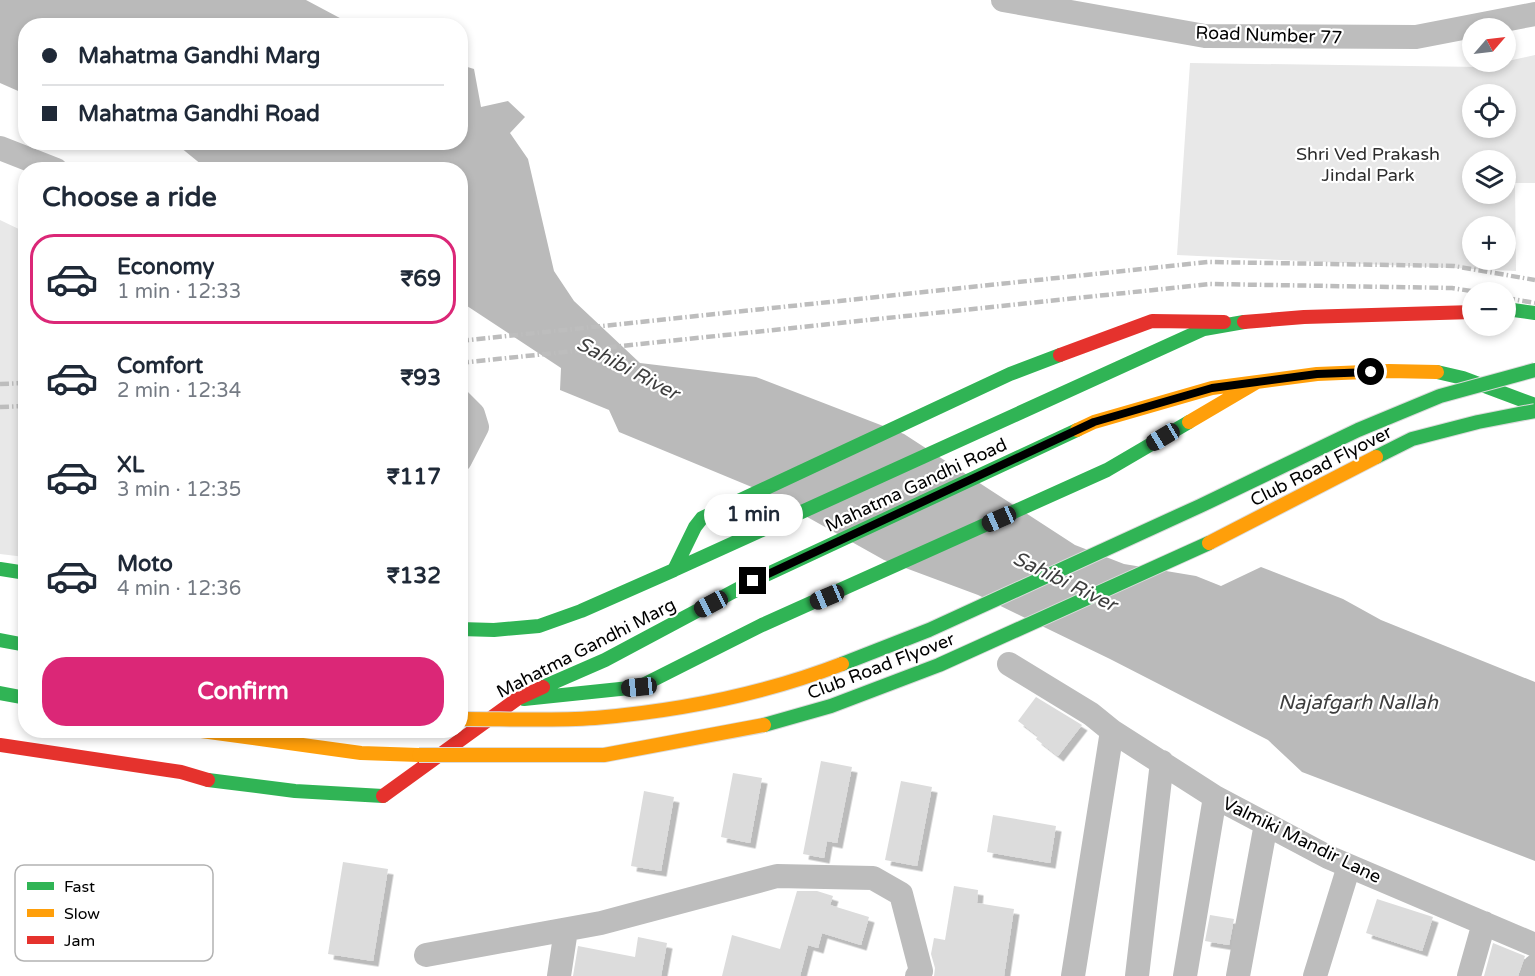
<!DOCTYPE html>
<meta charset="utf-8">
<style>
body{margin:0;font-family:"Varela Round",sans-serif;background:#f2f2f3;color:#1f2937;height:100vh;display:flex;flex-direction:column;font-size:22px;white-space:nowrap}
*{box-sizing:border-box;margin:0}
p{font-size:20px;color:#747a83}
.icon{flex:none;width:33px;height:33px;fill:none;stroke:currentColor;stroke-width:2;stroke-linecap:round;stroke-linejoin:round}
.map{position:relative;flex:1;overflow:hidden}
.details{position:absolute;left:18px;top:162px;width:450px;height:576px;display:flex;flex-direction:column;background:#fff;border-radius:24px;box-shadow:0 3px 9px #0003}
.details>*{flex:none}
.banner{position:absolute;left:18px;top:18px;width:450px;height:132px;border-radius:24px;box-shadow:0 3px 9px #0003;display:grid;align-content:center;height:132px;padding:0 24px;background:#fff}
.needle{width:39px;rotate:62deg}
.buttons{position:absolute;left:1462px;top:18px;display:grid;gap:12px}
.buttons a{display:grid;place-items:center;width:54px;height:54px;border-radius:50%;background:#fff;box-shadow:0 3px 9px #0003;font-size:30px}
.end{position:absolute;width:27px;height:27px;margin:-14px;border:8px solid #000;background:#fff;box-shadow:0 0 0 3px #fff}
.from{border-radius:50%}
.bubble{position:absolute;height:42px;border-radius:21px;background:#fff;box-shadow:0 3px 9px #0003;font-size:20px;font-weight:700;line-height:42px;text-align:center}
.car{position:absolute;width:18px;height:36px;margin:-18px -9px;border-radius:8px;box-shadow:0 0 4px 2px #0007;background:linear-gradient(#222 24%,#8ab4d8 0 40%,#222 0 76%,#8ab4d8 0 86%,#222 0)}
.banner b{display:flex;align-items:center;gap:21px;height:57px;font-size:22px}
.banner b+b{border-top:2px solid #e0e1e3}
.banner i{width:15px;height:15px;background:#1f2937}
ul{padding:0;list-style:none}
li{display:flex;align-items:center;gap:18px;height:90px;margin:0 12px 9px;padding:0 12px;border:3px solid transparent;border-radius:24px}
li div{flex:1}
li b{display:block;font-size:22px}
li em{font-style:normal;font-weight:700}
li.current{border-color:#db2777}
li>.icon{width:54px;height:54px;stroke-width:1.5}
h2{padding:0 24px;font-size:27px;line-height:72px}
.primary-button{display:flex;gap:12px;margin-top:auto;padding:12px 24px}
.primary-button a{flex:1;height:69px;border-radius:24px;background:#db2777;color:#fff;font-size:24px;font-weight:700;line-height:69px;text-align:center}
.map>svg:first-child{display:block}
</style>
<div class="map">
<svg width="1535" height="976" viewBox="0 0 1535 976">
<defs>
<filter id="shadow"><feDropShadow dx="5.5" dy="5.5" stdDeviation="0" flood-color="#0004"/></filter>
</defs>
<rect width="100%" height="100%" fill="#fff"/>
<path fill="#e8e8e8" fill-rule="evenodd" d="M1535 55V183H1515L1516 271 1177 255 1190 63 1480 67ZM1473 94H1506V128H1473ZM1473 160H1506V194H1473ZM1473 226H1506V260H1473Z
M0 220 25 232V557L0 554Z"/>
<path fill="#bababa" d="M0 0H306L353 25 26 26 25 94 0 83Z
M461 65 474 69 481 107 508 101 525 117 510 133 528 159 554 271 574 301 640 363 756 377 904 434 1075 545 1124 564 1196 576 1221 586 1261 567 1343 599 1381 620 1535 682V861L1302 772 1268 740 1110 659 978 595 884 560 759 490 619 432 609 410 560 390 561 368 461 302 460 170 207 169 175 143 460 142Z"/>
<path fill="#dcdcdc" filter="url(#shadow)" d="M1036 697 1082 725 1058 756 1036 739 1038 736 1018 721Z
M821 761 852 767 837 843 827 841 824 858 803 854Z
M733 773 762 778 750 843 721 837Z
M901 781 932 787 917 866 885 860Z
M644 791 674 797 661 871 631 866Z
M993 815 1056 826 1050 863 987 852Z
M343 862 388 869 373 961 328 954Z
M954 886 978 890 977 903 1014 909 1004 976H934L935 968 931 954 934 938 945 940Z
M797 891H817L833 896 830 905 869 917 861 945 822 933 818 948 808 945 800 976H722L732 935 780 949Z
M1377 899 1433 917 1422 951 1366 933Z
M1210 915 1234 919 1229 945 1205 941Z
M638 937 667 943 661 976H573L578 946 635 957Z
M1493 943 1525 956 1518 976H1484Z"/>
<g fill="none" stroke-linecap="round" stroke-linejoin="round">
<path stroke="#bdbdbd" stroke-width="24" d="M1003 0 1205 36 1416 37 1535 14
M0 148 56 170
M460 401 473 414 477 427 460 460
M1009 664 1091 714 1112 731 1215 797 1266 824 1328 857 1535 945
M426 955 601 923 777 876 873 878 901 894 921 971 917 976
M559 976 566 930
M1073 976 1112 731
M1137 976 1162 762
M1185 976 1215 797
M1238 976 1266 824
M1315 976 1349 866
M1469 976 1484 923
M1532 976 1535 966"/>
<path stroke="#30b455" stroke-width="14" d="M1506 309 1535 313
M1437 372 1463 378 1535 405
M0 569 26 573
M674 570 1204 329 1244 322
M460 629 494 630 539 626 581 611 674 570 695 527 702 518 1010 374 1060 355
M0 640 26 645
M543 687 605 660 753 581 1077 430
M0 693 26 698
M524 699 639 687 762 625 1107 470 1189 422
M208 780 295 791 383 796"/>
<path stroke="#ff9f0a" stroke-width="14" d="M1189 422 1257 382
M1077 430 1094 422 1212 388 1317 374 1389 371 1437 372
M194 730 361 753 419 755"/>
<path stroke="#e5322d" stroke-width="14" d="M1244 322 1304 317 1473 312
M1060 355 1152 321 1224 322
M0 745 181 772 208 780
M383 796 517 699 543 687"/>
<path stroke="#bdbdbd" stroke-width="4.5" stroke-dasharray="9 3 1.5 3" stroke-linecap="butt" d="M1506 298 1535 303
M460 341 1208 262 1454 266 1535 280
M460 363 1210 284 1452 288 1477 292
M0 384 26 383
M0 407 26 406"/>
<defs>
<path id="fast-bridge" d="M1376 457 1412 439 1478 422 1535 411
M842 664 929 630 1200 506 1358 430 1440 396 1535 370
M764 725 831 706 939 665 1209 543"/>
<path id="slow-bridge" d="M1209 543 1376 457
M462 719C506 719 551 721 595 718 678 711 764 694 842 664
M419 755H604L764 725"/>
</defs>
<use href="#fast-bridge" stroke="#dbdbdb" stroke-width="16" stroke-linecap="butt"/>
<use href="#slow-bridge" stroke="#dbdbdb" stroke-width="16" stroke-linecap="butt"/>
<use href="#fast-bridge" stroke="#30b455" stroke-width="14"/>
<use href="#slow-bridge" stroke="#ff9f0a" stroke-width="14"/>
</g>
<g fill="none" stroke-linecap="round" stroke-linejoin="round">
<path stroke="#000" stroke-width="8" d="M753 581 1094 422 1212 388 1317 374 1371 372"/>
</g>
<g text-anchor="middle" stroke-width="4.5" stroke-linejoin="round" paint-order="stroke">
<g font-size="18" fill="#000" stroke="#fff">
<text transform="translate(1269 35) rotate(2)" y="6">Road Number 77</text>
<text transform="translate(1321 466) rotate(-27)" y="6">Club Road Flyover</text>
<text transform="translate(916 485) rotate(-25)" y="6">Mahatma Gandhi Road</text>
<text transform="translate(586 648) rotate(-27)" y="6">Mahatma Gandhi Marg</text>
<text transform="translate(881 666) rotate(-21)" y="6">Club Road Flyover</text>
<text transform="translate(1302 840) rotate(26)" y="6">Valmiki Mandir Lane</text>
</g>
<g font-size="18" fill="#2d2d2d" stroke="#fff">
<text x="1368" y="160">Shri Ved Prakash<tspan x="1368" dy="21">Jindal Park</tspan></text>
</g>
<g font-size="20" font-style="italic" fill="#3e3e3e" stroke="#fff">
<text transform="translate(628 368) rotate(28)" y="7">Sahibi River</text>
<text transform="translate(1065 581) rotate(26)" y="7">Sahibi River</text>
<text x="1358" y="709">Najafgarh Nallah</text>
</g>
</g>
<rect x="15" y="865" width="198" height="96" rx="9" fill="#fff" stroke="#b2b2b2" stroke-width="1.5"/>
<rect x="27" y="882" width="27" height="8" fill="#30b455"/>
<rect x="27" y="909" width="27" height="8" fill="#ff9f0a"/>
<rect x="27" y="936" width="27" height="8" fill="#e5322d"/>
<g font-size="16" fill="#000">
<text x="64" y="892">Fast</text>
<text x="64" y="919">Slow</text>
<text x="64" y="946">Jam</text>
</g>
</svg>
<div class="buttons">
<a><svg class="needle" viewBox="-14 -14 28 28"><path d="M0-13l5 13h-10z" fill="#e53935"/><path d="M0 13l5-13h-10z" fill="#747a83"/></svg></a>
<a><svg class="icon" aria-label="locate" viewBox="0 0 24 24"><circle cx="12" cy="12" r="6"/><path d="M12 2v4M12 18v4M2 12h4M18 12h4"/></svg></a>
<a><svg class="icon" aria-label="layers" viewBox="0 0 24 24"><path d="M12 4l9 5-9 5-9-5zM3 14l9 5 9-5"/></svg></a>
<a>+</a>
<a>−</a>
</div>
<i class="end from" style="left:1371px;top:372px"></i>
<i class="end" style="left:753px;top:581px"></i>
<div class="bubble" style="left:704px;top:494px;width:99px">1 min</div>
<i class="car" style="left:1163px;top:437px;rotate:239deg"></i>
<i class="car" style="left:999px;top:519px;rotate:246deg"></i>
<i class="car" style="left:827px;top:597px;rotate:247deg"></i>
<i class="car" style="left:711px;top:604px;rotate:242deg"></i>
<i class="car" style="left:639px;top:687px;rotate:264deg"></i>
<div class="banner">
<b><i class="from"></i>Mahatma Gandhi Marg</b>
<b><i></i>Mahatma Gandhi Road</b>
</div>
<section class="details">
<h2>Choose a ride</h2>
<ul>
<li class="current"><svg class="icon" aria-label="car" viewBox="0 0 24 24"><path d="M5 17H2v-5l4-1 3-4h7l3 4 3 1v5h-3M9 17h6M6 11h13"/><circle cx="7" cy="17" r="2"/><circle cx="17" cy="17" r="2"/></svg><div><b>Economy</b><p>1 min · 12:33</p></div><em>₹69</em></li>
<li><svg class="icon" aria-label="car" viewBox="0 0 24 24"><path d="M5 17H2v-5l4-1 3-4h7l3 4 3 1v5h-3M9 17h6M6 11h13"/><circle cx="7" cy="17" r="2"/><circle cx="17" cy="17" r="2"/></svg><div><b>Comfort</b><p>2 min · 12:34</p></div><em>₹93</em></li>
<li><svg class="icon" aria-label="car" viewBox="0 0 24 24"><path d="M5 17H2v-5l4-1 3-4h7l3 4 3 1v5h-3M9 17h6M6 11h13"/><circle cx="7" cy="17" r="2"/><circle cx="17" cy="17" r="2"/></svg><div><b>XL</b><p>3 min · 12:35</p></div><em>₹117</em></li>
<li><svg class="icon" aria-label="car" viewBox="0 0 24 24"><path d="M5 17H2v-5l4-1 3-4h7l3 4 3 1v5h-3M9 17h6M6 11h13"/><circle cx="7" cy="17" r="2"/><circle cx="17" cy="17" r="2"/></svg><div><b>Moto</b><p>4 min · 12:36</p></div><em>₹132</em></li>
</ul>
<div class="primary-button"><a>Confirm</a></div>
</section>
</div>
